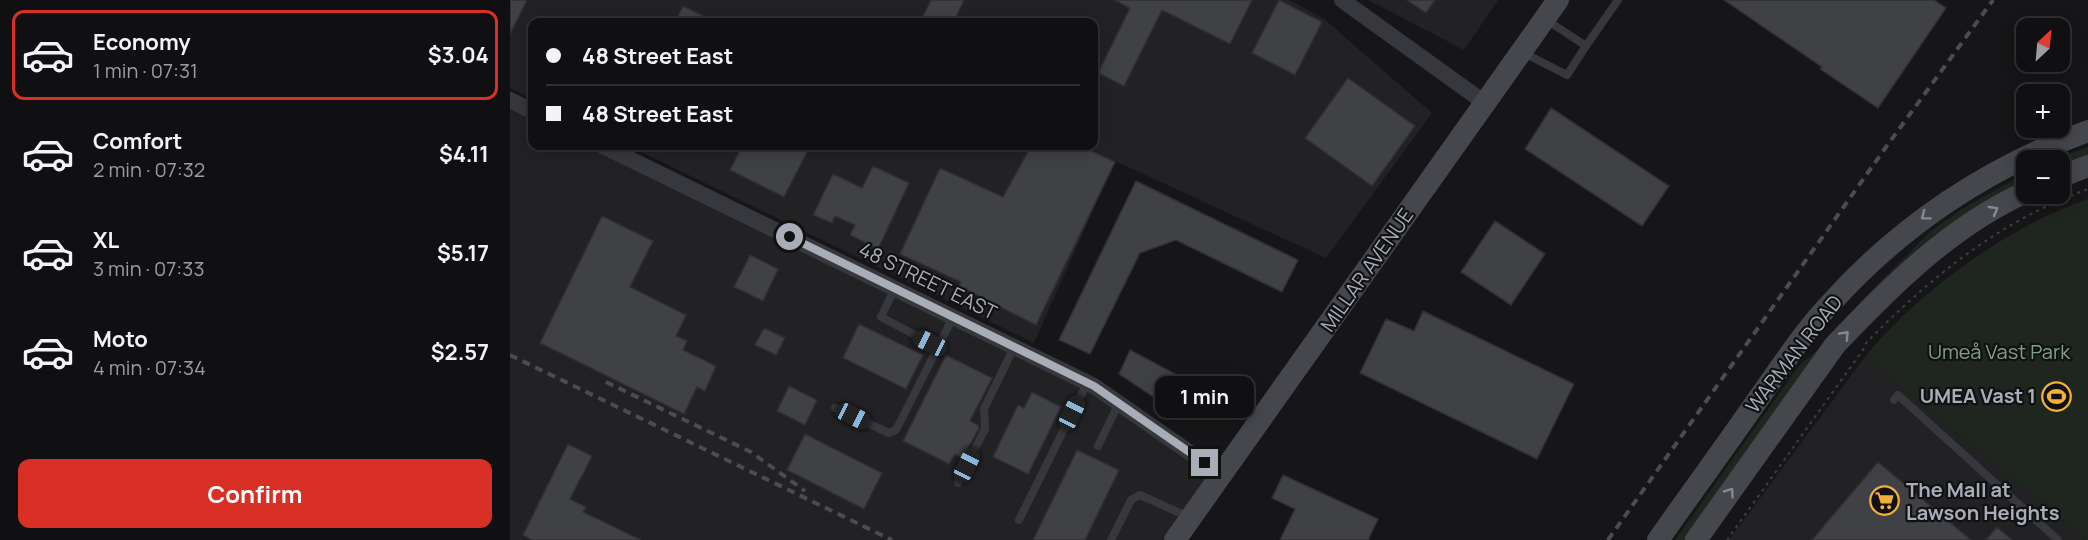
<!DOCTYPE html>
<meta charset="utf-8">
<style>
body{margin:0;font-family:Manrope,sans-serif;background:#1e1e20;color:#f1f3f6;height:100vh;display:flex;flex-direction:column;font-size:22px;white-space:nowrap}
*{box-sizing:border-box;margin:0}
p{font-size:20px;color:#9c9d9f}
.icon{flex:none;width:33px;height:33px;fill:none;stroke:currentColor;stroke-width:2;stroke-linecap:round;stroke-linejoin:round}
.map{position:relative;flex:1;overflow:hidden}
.drawer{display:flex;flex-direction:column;background:#101012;width:510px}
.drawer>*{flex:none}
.top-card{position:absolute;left:18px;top:18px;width:570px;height:132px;border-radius:12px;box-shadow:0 3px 15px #0003,0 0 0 2px #303032;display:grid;align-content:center;height:132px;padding:0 18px;background:#101012}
.needle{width:39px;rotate:26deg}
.buttons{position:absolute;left:1506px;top:18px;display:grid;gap:12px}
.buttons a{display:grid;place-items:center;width:54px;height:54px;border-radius:12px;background:#101012;box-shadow:0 3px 15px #0003,0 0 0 2px #303032;font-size:30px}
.end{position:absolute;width:27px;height:27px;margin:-14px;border:8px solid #a8adb8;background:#111;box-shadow:0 0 0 3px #111}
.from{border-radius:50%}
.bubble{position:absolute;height:42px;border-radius:12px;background:#101012;box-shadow:0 3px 15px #0003,0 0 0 2px #303032;font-size:20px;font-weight:700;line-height:42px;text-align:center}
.car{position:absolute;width:18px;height:36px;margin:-18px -9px;border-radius:8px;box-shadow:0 0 4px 2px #0007;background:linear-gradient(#222 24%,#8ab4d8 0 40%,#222 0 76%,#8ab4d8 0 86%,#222 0)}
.top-card b{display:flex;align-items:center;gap:21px;height:57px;font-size:22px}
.top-card b+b{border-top:2px solid #303032}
.top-card i{width:15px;height:15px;background:#f1f3f6}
ul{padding:10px 0 0;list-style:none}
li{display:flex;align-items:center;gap:18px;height:90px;margin:0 12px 9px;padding:0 6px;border:3px solid transparent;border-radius:12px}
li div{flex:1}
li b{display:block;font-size:22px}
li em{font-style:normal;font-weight:700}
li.on{border-color:#d93025}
li>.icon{width:54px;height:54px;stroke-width:1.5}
.cta{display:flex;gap:12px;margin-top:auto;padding:12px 18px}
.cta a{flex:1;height:69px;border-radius:12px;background:#d93025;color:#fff;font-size:24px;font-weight:700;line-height:69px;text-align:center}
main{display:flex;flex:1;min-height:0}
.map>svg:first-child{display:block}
</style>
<main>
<section class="drawer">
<ul>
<li class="on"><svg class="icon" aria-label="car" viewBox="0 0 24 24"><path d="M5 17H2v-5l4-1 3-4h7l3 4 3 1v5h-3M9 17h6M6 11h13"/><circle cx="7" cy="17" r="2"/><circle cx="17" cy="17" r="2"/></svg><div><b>Economy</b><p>1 min · 07:31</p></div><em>$3.04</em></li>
<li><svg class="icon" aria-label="car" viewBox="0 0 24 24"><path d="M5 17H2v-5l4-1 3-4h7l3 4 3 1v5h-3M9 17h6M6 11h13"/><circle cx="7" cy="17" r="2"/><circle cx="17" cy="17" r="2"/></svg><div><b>Comfort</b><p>2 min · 07:32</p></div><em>$4.11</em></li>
<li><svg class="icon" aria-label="car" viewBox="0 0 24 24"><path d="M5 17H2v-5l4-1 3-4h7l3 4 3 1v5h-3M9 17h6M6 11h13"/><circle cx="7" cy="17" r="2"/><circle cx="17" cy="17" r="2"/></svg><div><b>XL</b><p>3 min · 07:33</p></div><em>$5.17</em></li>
<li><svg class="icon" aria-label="car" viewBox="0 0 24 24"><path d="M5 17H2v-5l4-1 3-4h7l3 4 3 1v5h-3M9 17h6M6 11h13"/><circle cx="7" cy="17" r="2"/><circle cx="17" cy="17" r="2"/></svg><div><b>Moto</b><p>4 min · 07:34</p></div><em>$2.57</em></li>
</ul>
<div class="cta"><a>Confirm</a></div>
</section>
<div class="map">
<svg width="1578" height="540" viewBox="0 0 1578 540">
<rect width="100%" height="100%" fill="#161618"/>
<path fill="#222225" d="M0 0H779L813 18 922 113 816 258 605 161 524 343 119 146H584V22H22V99L0 88Z
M858 0H988L954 50Z
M0 100 22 111V146H93L584 386 712 475 665 540H0Z
M1355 357 1576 540H1219Z"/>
<path fill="#1e261f" d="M1578 147V157L1550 168V160H1543Z
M1516 173V184L1352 305 1349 303 1421 231 1455 207Z
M1578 199V540H1576L1355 357C1406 293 1500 225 1578 199Z
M1309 349 1176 540H1165L1283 374 1292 363Z"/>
<path fill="#404145" stroke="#303034" stroke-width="1.5" d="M0 0H17L0 34Z
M421 0H454L444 22H410Z
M604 0H742L720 44 652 10 614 86 588 73 620 8Z
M769 0 812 22 785 75 742 53Z
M897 0H925L916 13Z
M1214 0H1424L1436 8 1368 108 1310 69 1312 67Z
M173 6 206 22H165Z
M838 78 905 126 862 186 795 138Z
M1041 108 1159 186 1132 226 1015 149Z
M232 146H300L274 197 220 170Z
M521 146H571L605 162 526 325 449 286 451 282 390 254 430 168 493 197Z
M363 166 399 183 368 249 340 235 345 225 325 216 322 223 303 215 323 174 352 188Z
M626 181 788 260 772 292 666 240 630 253 580 354 549 340Z
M92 216 143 241 120 287 176 315 166 336 177 341 173 350 206 366 195 391 187 387 174 414 30 343Z
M985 221 1035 254 1001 305 951 272Z
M240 255 268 269 253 301 224 287Z
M913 311 1064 384 1027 459 850 373 876 319 904 331Z
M349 324 413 355 396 389 333 358Z
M254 328 275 338 266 355 245 345Z
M620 350 669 376 651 402 609 374Z
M436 355 482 378 460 421 468 425 469 428 453 458 445 454 439 464 393 441Z
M279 386 307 400 295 425 267 411Z
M522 392 551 407 518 474 483 457 508 405 514 408Z
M295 434 372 473 354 509 277 470Z
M58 444 82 456 60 499 76 507 73 512 131 540H22L13 535Z
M567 450 609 470 575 540H523Z
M1368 462 1461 540H1302Z
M773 475 868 519 858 540H770L785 509 762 498Z
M1487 527 1502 540H1476Z"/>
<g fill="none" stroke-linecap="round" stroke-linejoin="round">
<path stroke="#3d3f44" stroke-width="2" stroke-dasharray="3 4.5" stroke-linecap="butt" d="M1217 540 1355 347 1356 343C1421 277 1489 221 1578 189"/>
<path stroke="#37383d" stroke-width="8" d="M1035 19 1076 46 1108 0
M1014 53 1057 75 1076 46
M385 288 371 317 428 347 443 317
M1384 400 1388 395 1548 540
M325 408 379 433 386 430 428 347
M588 446 609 403
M448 483 475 429 474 409 504 347
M509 520 577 383
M601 540 621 500 630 495 681 518"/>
<path stroke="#37383d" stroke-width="16" d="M832 0 975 103
M0 100 22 111
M93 146 584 386 712 475"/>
<path stroke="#45474d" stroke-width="22" d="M1550 177 1578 166
M665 540 1048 0
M1148 540C1182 492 1217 444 1251 395 1273 364 1294 332 1320 304 1390 226 1479 166 1578 131
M1186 540 1325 345C1381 286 1441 226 1516 192"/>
<path stroke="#4a4c52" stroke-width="4" stroke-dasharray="8 6" stroke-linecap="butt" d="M0 355 382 540
M96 382 241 452 295 491
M1098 540 1376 147 1483 0"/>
</g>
<defs><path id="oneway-chevron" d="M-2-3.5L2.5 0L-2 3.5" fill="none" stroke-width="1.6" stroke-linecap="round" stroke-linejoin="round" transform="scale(1.5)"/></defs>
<g stroke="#858993">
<use href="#oneway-chevron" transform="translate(1484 210) rotate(-30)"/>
<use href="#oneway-chevron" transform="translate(1415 216) rotate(143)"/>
<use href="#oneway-chevron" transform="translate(1335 335) rotate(-47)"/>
<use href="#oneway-chevron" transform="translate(1220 492) rotate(-55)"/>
</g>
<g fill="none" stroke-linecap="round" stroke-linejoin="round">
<path stroke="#a8adb8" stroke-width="8" d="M280 237 584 386 695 463"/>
</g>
<defs>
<symbol id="stadium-ring" viewBox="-11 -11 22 22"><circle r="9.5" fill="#111113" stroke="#f2b134" stroke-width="1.5"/><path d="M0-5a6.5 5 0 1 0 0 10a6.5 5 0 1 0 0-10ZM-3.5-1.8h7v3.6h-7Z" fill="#f2b134"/></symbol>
<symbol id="supermarket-ring" viewBox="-11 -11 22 22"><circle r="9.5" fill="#111113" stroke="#f2b134" stroke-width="1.5"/><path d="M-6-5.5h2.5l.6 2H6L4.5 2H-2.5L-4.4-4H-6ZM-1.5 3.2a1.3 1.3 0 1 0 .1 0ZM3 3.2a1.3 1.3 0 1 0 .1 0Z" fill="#f2b134"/></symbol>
</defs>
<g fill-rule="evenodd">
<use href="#stadium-ring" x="1530" y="380" width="33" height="33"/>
<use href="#supermarket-ring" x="1358" y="484" width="33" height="33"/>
</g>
<g text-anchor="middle" stroke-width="4.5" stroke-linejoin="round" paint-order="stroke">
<g font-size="20" fill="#a8adb8" stroke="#111113">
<text transform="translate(857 270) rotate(-55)" y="7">MILLAR AVENUE</text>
<text transform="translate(418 281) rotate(26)" y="7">48 STREET EAST</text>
<text transform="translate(1284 354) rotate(-52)" y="7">WARMAN ROAD</text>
</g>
<g font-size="20" fill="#7fa381" stroke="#111113">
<text x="1489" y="359">Umeå Vast Park</text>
</g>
<g font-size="20" font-weight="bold" fill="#a8adb8" stroke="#111113" text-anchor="end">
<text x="1526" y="403">UMEA Vast 1</text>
<text x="1396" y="497" text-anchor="start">The Mall at<tspan x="1396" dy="23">Lawson Heights</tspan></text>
</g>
</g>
</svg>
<div class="buttons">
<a><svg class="needle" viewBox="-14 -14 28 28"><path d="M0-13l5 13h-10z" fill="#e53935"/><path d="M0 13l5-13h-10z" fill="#9c9d9f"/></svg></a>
<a>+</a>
<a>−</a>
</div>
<i class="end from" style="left:280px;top:237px"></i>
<i class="end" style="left:695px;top:463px"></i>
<div class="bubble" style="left:645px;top:376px;width:99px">1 min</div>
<i class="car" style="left:420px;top:343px;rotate:296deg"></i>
<i class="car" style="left:562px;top:413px;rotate:26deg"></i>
<i class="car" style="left:343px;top:416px;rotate:116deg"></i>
<i class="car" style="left:457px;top:465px;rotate:26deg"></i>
<div class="top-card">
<b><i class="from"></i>48 Street East</b>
<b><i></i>48 Street East</b>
</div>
</div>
</main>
